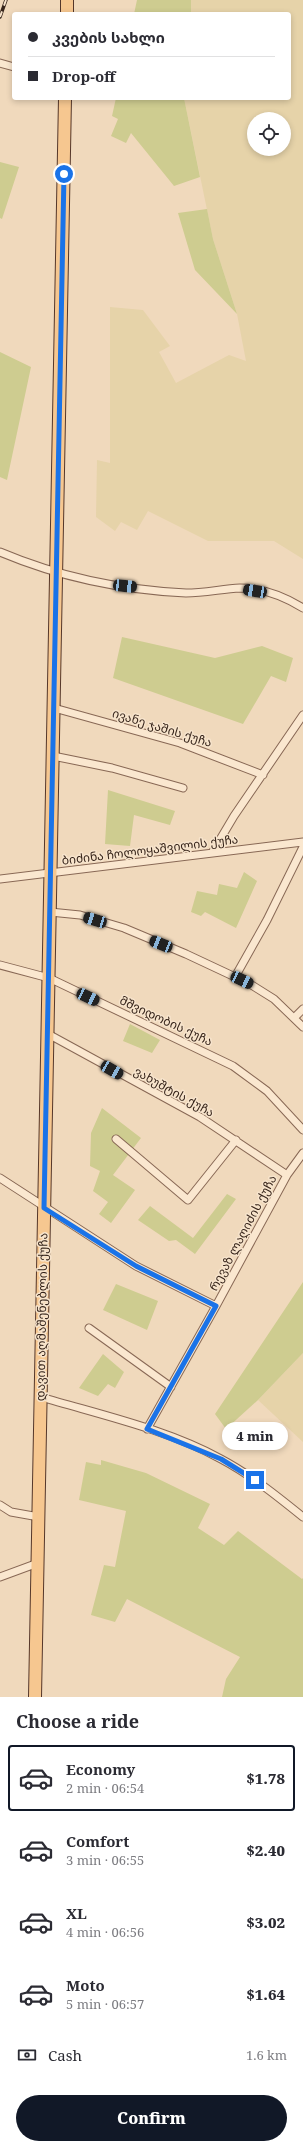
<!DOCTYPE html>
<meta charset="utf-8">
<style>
body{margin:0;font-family:"Noto Serif","Noto Sans Georgian",serif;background:#f7f7f7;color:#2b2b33;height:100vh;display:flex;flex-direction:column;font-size:15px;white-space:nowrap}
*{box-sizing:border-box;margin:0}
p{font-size:13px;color:#7c7c81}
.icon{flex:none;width:22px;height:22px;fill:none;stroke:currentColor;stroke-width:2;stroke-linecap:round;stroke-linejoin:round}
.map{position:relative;height:1697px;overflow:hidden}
.panel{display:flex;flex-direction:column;background:#fff;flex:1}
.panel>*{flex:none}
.hud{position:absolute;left:12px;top:12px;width:279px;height:88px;border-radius:4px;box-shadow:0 2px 6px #0003;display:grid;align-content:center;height:88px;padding:0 16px;background:#fff}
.controls{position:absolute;left:247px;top:112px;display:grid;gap:8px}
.controls a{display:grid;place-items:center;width:44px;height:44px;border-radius:50%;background:#fff;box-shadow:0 2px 6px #0003;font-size:20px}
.end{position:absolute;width:18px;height:18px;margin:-9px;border:5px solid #1a73e8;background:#fff;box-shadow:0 0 0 2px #fff}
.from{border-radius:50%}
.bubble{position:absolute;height:28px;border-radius:14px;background:#fff;box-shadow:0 2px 6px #0003;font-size:13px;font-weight:800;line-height:28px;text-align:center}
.car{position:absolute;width:12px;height:24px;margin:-12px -6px;border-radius:5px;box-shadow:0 0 3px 1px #0007;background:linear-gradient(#222 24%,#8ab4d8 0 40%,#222 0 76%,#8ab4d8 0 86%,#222 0)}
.hud b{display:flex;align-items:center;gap:14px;height:38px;font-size:15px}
.hud b+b{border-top:1px solid #e1e1e2}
.hud i{width:10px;height:10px;background:#2b2b33}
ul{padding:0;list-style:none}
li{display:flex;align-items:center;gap:12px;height:66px;margin:0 8px 6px;padding:0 8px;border:2px solid transparent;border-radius:4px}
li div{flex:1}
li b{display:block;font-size:15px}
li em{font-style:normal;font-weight:800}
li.on{border-color:#111827}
li>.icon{width:36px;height:36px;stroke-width:1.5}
h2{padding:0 16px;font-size:18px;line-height:48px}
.pay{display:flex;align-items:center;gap:10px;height:44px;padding:0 16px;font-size:15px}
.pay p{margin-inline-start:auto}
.button{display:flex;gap:8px;margin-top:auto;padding:8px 16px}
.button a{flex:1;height:46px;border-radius:24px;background:#111827;color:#fff;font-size:16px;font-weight:800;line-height:46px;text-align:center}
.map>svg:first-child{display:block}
</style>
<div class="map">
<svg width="303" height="1697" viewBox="0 0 303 1697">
<rect width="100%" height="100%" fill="#f0d9bc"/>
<path fill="#e6d3a9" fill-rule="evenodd" d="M191 0H303V559L274 541H208L148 511 137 530 121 522 115 531 96 517 97 460 110 463V307L143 310 170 346 159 352 176 383 229 355 246 361 237 314 213 239 184 98H289V14H191ZM254 119H284V149H254Z
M303 1353V1442L258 1400Z"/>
<path fill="#cecc90" d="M137 0H191V14H134Z
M116 98H184L200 177 174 186 131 133 126 143 111 136 118 119 112 116Z
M0 162 19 167 2 219 0 218Z
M207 209 213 239 237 314 195 270 178 213Z
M0 352 31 367 7 480 0 477Z
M122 637 215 658 262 646 293 658 286 682 271 676 243 724 113 678Z
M108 790 175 811 170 825 134 815 130 846 105 844Z
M244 872 257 881 236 928 205 912 201 916 191 912 197 891 217 895 219 884 237 888Z
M130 1024 160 1040 152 1053 123 1041Z
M102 1108 141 1138 113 1175 135 1190 111 1223 99 1214 108 1202 93 1191 100 1171 90 1166 91 1133Z
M227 1194 236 1199 195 1254 176 1240 169 1241 138 1220 150 1206 193 1238Z
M303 1282V1353L258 1400 226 1429 215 1414Z
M116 1284 158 1301 147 1330 103 1310Z
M103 1354 124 1372 115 1388 108 1384 98 1396 79 1388Z
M101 1460 146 1473 210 1504 198 1528 224 1545 238 1531 302 1579 303 1578V1697H222L226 1679 240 1657 127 1599 115 1622 91 1615 104 1565 115 1567 126 1511 79 1500 86 1462 101 1465Z"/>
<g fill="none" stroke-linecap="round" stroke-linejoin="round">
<defs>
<path id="street" d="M0 63 14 67
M0 552C59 577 122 590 186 593 204 593 222 589 240 588 262 588 285 597 303 608
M54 708 180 743 263 775
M53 756 112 768 183 788
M212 853 234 816 303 715
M0 879 303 842
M50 912 80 915 124 928 186 954 250 984 274 999 303 1027
M0 965 49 978 233 1066 267 1091 303 1130
M235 977 267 920 303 847
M294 1018 303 1009
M48 1034 200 1117 287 1175
M116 1139 188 1200 236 1140
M0 1178 136 1266 216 1306
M89 1328 171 1387
M41 1397C101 1415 166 1429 221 1459 251 1475 277 1496 303 1517
M147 1429 216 1306 287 1175 303 1153
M0 1505 11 1512 39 1517
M0 1577 38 1563"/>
<path id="primary" d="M67 14V0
M35 1697 65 98"/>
</defs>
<use href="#street" stroke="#886855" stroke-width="9"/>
<use href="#primary" stroke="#55372a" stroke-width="14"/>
<use href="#street" stroke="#fae7cf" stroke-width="7"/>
<use href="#primary" stroke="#f6c790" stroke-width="12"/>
<defs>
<path id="rail" d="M0 17 6 0"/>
</defs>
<use href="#rail" stroke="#36241a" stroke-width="3.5"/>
<use href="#rail" stroke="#f7e4cc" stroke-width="2" stroke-dasharray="6" stroke-linecap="butt"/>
</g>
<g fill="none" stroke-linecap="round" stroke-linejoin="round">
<path stroke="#1a73e8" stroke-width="5" d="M64 174 44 1208 136 1266 216 1306 147 1429 221 1459 255 1480"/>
</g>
<g text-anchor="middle" stroke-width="3" stroke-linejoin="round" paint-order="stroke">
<g font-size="12" fill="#36241a" stroke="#f7e4cc">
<text transform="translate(162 728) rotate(17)" y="4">ივანე ჯაშის ქუჩა</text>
<text transform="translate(150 850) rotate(-7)" y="4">ბიძინა ჩოლოყაშვილის ქუჩა</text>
<text transform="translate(166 1021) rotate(25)" y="4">მშვიდობის ქუჩა</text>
<text transform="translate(174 1092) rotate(29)" y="4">ვახუშტის ქუჩა</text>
<text transform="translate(243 1233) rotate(-62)" y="4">რევაზ ლაღიძის ქუჩა</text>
<text transform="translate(42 1317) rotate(-89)" y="4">დავით აღმაშენებლის ქუჩა</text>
</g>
</g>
</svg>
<div class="controls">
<a><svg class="icon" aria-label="locate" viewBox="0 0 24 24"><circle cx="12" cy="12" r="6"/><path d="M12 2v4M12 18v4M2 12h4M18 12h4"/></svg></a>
</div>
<i class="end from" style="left:64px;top:174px"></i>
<i class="end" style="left:255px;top:1480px"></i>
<div class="bubble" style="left:222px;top:1422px;width:66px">4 min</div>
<i class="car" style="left:125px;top:586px;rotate:96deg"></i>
<i class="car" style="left:255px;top:591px;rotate:279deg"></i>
<i class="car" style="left:95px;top:920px;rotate:287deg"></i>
<i class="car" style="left:161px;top:944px;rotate:292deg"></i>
<i class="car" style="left:242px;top:980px;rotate:115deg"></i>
<i class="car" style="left:88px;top:997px;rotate:115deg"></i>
<i class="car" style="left:112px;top:1070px;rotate:120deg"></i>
<div class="hud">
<b><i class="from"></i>კვების სახლი</b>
<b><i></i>Drop-off</b>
</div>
</div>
<section class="panel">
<h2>Choose a ride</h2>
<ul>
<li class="on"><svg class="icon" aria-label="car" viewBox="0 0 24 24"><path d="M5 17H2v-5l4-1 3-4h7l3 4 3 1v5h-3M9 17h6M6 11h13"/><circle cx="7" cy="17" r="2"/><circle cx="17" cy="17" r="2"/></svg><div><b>Economy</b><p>2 min · 06:54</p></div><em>$1.78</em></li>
<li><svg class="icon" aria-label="car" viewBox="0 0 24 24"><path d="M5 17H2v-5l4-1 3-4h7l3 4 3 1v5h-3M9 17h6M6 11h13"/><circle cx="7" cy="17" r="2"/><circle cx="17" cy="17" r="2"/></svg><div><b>Comfort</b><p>3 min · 06:55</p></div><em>$2.40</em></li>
<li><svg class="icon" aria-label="car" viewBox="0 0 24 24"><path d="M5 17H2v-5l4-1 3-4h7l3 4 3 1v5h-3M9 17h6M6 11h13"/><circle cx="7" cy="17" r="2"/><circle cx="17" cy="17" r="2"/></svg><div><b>XL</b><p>4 min · 06:56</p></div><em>$3.02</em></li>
<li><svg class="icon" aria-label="car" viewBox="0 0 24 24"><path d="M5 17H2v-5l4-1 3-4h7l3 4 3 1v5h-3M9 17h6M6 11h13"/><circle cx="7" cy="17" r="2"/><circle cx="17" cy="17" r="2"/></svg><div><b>Moto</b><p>5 min · 06:57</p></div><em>$1.64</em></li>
</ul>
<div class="pay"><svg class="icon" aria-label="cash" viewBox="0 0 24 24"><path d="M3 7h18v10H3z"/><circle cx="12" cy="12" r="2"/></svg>Cash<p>1.6 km</p></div>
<div class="button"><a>Confirm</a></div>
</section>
